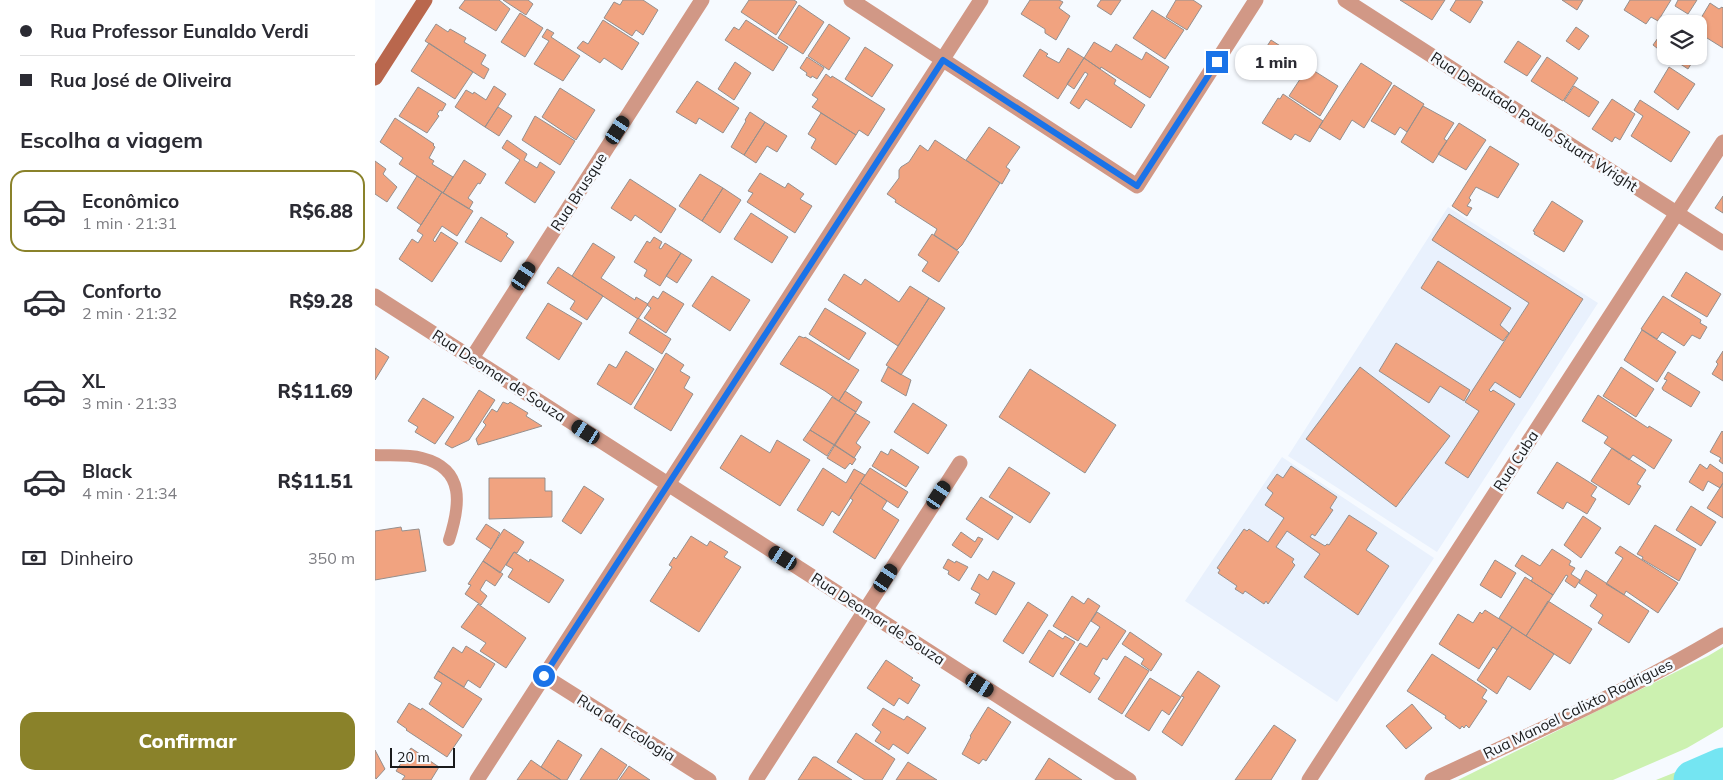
<!DOCTYPE html>
<html lang="pt">
<meta charset="utf-8">
<style>
body{margin:0;font-family:Mulish,sans-serif;background:#f2f2f3;color:#2b2b33;height:100vh;display:flex;flex-direction:column;font-size:19px;white-space:nowrap}
*{box-sizing:border-box;margin:0}
p{font-size:16px;color:#7c7c81}
.icon{flex:none;width:28px;height:28px;fill:none;stroke:currentColor;stroke-width:2;stroke-linecap:round;stroke-linejoin:round}
.map{position:relative;flex:1;overflow:hidden}
.panel{display:flex;flex-direction:column;background:#fff;width:375px}
.panel>*{flex:none}
.top-card{display:grid;align-content:center;height:110px;padding:0 20px;background:#fff}
.controls{position:absolute;left:1282px;top:15px;display:grid;gap:10px}
.controls a{display:grid;place-items:center;width:50px;height:50px;border-radius:10px;background:#fff;box-shadow:0 1px 4px #0004;font-size:25px}
.scale{position:absolute;left:15px;bottom:12px;width:65px;box-sizing:border-box;padding-left:5px;border:2px solid #191a1c;border-top:0;font-size:14px;line-height:18px;white-space:nowrap;color:#191a1c;-webkit-text-stroke:4px #f6faff;paint-order:stroke}
.end{position:absolute;width:22px;height:22px;margin:-11px;border:6px solid #1a73e8;background:#fff;box-shadow:0 0 0 2px #fff}
.from{border-radius:50%}
.bubble{position:absolute;height:35px;border-radius:15px;background:#fff;box-shadow:0 1px 4px #0004;font-size:16px;font-weight:800;line-height:35px;text-align:center}
.car{position:absolute;width:15px;height:30px;margin:-15px -8px;border-radius:6px;box-shadow:0 0 4px 1px #0007;background:linear-gradient(#222 24%,#8ab4d8 0 40%,#222 0 76%,#8ab4d8 0 86%,#222 0)}
.top-card b{display:flex;align-items:center;gap:18px;height:48px;font-size:19px}
.top-card b+b{border-top:1px solid #e1e1e2}
.top-card i{width:12px;height:12px;background:#2b2b33}
ul{padding:0;list-style:none}
li{display:flex;align-items:center;gap:15px;height:82px;margin:0 10px 8px;padding:0 10px;border:2px solid transparent;border-radius:15px}
li div{flex:1}
li b{display:block;font-size:19px}
li em{font-style:normal;font-weight:800}
li.selected{border-color:#8a822a}
li>.icon{width:45px;height:45px;stroke-width:1.5}
h2{padding:0 20px;font-size:22px;line-height:60px}
.pay{display:flex;align-items:center;gap:12px;height:55px;padding:0 20px;font-size:19px}
.pay p{margin-inline-start:auto}
.action{display:flex;gap:10px;margin-top:auto;padding:10px 20px}
.action a{flex:1;height:58px;border-radius:15px;background:#8a822a;color:#fff;font-size:20px;font-weight:800;line-height:58px;text-align:center}
main{display:flex;flex:1;min-height:0}
.map>svg:first-child{display:block}
</style>
<main>
<section class="panel">
<div class="top-card">
<b><i class="from"></i>Rua Professor Eunaldo Verdi</b>
<b><i></i>Rua José de Oliveira</b>
</div>
<h2>Escolha a viagem</h2>
<ul>
<li class="selected"><svg class="icon" aria-label="car" viewBox="0 0 24 24"><path d="M5 17H2v-5l4-1 3-4h7l3 4 3 1v5h-3M9 17h6M6 11h13"/><circle cx="7" cy="17" r="2"/><circle cx="17" cy="17" r="2"/></svg><div><b>Econômico</b><p>1 min · 21:31</p></div><em>R$6.88</em></li>
<li><svg class="icon" aria-label="car" viewBox="0 0 24 24"><path d="M5 17H2v-5l4-1 3-4h7l3 4 3 1v5h-3M9 17h6M6 11h13"/><circle cx="7" cy="17" r="2"/><circle cx="17" cy="17" r="2"/></svg><div><b>Conforto</b><p>2 min · 21:32</p></div><em>R$9.28</em></li>
<li><svg class="icon" aria-label="car" viewBox="0 0 24 24"><path d="M5 17H2v-5l4-1 3-4h7l3 4 3 1v5h-3M9 17h6M6 11h13"/><circle cx="7" cy="17" r="2"/><circle cx="17" cy="17" r="2"/></svg><div><b>XL</b><p>3 min · 21:33</p></div><em>R$11.69</em></li>
<li><svg class="icon" aria-label="car" viewBox="0 0 24 24"><path d="M5 17H2v-5l4-1 3-4h7l3 4 3 1v5h-3M9 17h6M6 11h13"/><circle cx="7" cy="17" r="2"/><circle cx="17" cy="17" r="2"/></svg><div><b>Black</b><p>4 min · 21:34</p></div><em>R$11.51</em></li>
</ul>
<div class="pay"><svg class="icon" aria-label="cash" viewBox="0 0 24 24"><path d="M3 7h18v10H3z"/><circle cx="12" cy="12" r="2"/></svg>Dinheiro<p>350 m</p></div>
<div class="action"><a>Confirmar</a></div>
</section>
<div class="map">
<svg width="1348" height="780" viewBox="0 0 1348 780">
<rect width="100%" height="100%" fill="#f6faff"/>
<path fill="#e9f1fd" d="M1073 207 1223 303 1062 552 913 456Z
M907 457 1059 558 962 702 810 601Z"/>
<path fill="#ccf1b0" d="M1348 647V727L1312 748 1238 780H1083L1333 656Z
M1348 751V780H1281L1331 760Z"/>
<g fill="none" stroke-linecap="round" stroke-linejoin="round">
<path stroke="#74e5f2" stroke-width="39" d="M1318 780 1348 767"/>
</g>
<path fill="#f1a380" stroke="#958f8d" d="M90 0H124L135 9 121 31 84 8Z
M128 0H153L158 4 151 15Z
M248 0H268L283 10 268 35 261 30 257 36 229 18 239 2 245 5Z
M374 0H419L422 2 401 35 366 12Z
M655 0H684L688 2 684 8 695 16 681 40 670 33V29L646 14Z
M726 0H746L736 15 722 6Z
M801 0H818L827 6 812 30 791 17Z
M1025 0H1070L1057 20Z
M1081 0H1105L1108 2 1095 23 1075 10Z
M1187 0H1208L1202 10Z
M1255 0H1296L1283 21 1276 17 1271 24 1249 10Z
M1303 0H1322L1313 14 1300 6Z
M1335 3 1344 9 1347 7 1348 8V48L1324 33V24H1319L1322 17 1326 18Z
M424 5 449 22 428 54 403 38Z
M777 10 809 30 790 59 758 38Z
M145 13 168 28 150 57 126 42Z
M228 20 264 43 247 70 229 58 225 63 202 48 208 41 213 44Z
M371 20 413 47 398 71 350 40 359 27 364 30Z
M61 24 73 32 75 29 91 38 89 42 111 55 106 64 114 69 109 79 50 41Z
M454 24 475 38 454 70 433 56Z
M1201 27 1214 36 1204 50 1191 41Z
M1290 28H1291V55L1278 45Z
M172 29 179 33 176 37 205 56 188 81 159 64 174 41 167 37Z
M896 40 910 49 894 74 880 65Z
M1143 41 1166 56 1152 76 1129 62Z
M719 42 736 52 741 44 767 60 771 52 794 67 775 98 726 67 725 69 709 58Z
M54 43 98 72 80 99 36 71Z
M490 47 518 65 497 97 470 79Z
M693 48 709 58 683 99 648 76 665 49 673 54 671 56 684 63Z
M1293 56H1321L1313 69Z
M432 57 449 68 442 79 437 76 436 78 431 75 432 73 425 68Z
M1172 57 1203 78 1188 101 1156 81Z
M709 58 741 80 739 84 770 105 756 128 711 99 704 109 695 103 713 74 710 72 699 89 692 84Z
M360 62 376 73 359 100 343 89Z
M986 63 1017 83 989 128 977 120 965 140 944 127Z
M933 67 963 86 945 116 914 96Z
M1294 67 1320 84 1303 110 1279 92Z
M451 74 456 78 457 76 510 109 493 136 484 130 481 135 437 107 443 99 437 95Z
M322 81 364 108 348 133 324 118 321 124 301 112Z
M1019 85 1049 104 1032 132 1025 127 1020 135 996 121Z
M119 86 131 94 110 127 80 107 91 90 98 94 99 92 111 100Z
M1199 86 1224 102 1214 117 1189 101Z
M43 87 71 104 67 111 65 110 62 114 64 116 52 133 24 116Z
M185 88 220 110 201 140 167 117Z
M908 94 948 121 935 142 920 134 916 140 887 123 903 98 905 99Z
M1237 99 1260 114 1245 140 1240 137 1237 142 1217 129Z
M1265 100 1315 132 1296 162 1256 136 1268 116 1259 110Z
M1048 106 1079 123 1069 139 1072 141 1058 163 1026 142Z
M123 107 137 116 124 136 110 127Z
M375 112 390 122 369 155 356 147 371 121 370 120Z
M446 113 481 135 461 165 436 148 441 139 433 134Z
M160 116 200 141 185 165 147 140Z
M20 118 59 144 58 145 60 147 54 158 59 161 57 164 78 177 68 193 24 164 28 158 5 142Z
M390 122 412 136 402 152 392 146 381 163 369 155Z
M1084 123 1111 140 1091 170 1063 154Z
M614 127 645 147 631 167 635 170 627 184 591 160Z
M132 140 152 154 149 160 162 168 165 162 180 172 160 203 130 183 145 160 127 148Z
M560 140 625 183 587 245 582 250 559 235 562 229 520 202 521 200 512 194 524 178V170L526 167 534 162 545 145 553 151Z
M1115 146 1144 164 1123 198 1101 187 1094 198 1096 200 1092 206 1097 208 1092 216 1077 206Z
M89 160 111 174 105 184 103 183 93 198 98 202 94 209 68 193Z
M0 161 11 169 8 174 22 187 12 202 0 194Z
M385 173 410 188 413 183 429 194 425 199 437 206 420 233 372 202 378 193 373 191Z
M325 174 348 188 327 221 304 206Z
M42 176 67 192 46 225 22 208Z
M255 179 301 209 286 233 260 215 256 221 236 208Z
M348 188 366 200 345 233 327 221Z
M67 192 98 211 82 236 67 226 58 240 60 242 66 232 83 243 57 282 24 259 37 239 43 243 48 235 42 231Z
M1348 196V213L1340 208Z
M1177 201 1208 221 1189 252 1159 234 1160 232 1158 231Z
M376 213 413 237 397 263 359 239Z
M1074 214 1208 299 1145 398 1120 382 1114 390 1116 392 1118 390 1140 404 1093 478 1070 463 1104 411 1090 402 1154 303 1057 240Z
M106 217 133 234 131 236 139 242 126 262 90 242Z
M557 234 584 252 564 282 547 271 553 262 543 255Z
M279 237 287 242 284 248 286 249 290 243 306 253 285 286 269 276 272 270 259 262 272 241 275 243Z
M218 243 240 257 226 278 260 300 261 297 273 304 263 319 197 276Z
M306 253 317 260 302 283 291 276Z
M1063 261 1136 308 1125 325 1134 333 1128 341 1046 288Z
M183 267 228 296 212 320 195 309 200 301 172 283Z
M1311 272 1346 294 1332 317 1296 296Z
M469 274 486 285 490 279 524 302 535 286 554 298 523 346 453 300Z
M337 276 375 300 355 331 317 306Z
M288 291 309 304 291 333 269 318 276 308 272 305 278 296 283 299Z
M1288 296 1326 320 1325 323 1332 327 1325 339 1317 335 1309 346 1287 332 1282 339 1266 329Z
M554 298 570 308 526 375 511 365Z
M173 303 207 323 184 360 151 338Z
M450 308 491 333 474 360 434 334Z
M263 318 296 339 287 354 254 333Z
M1267 330 1301 352 1282 382 1249 360Z
M424 336 429 338 430 337 484 370 464 401 450 391 405 364Z
M1021 343 1095 390 1089 401 1065 386 1054 403 1004 371Z
M0 348 14 357 0 380Z
M251 351 279 369 256 405 222 384 234 364 241 368Z
M1348 351V381L1337 374 1343 364 1341 362Z
M291 353 309 365 305 371 315 377 309 388 318 394 296 431 259 408Z
M513 367 536 380 531 396 506 381Z
M985 367 1075 436 1021 507 931 439Z
M1246 367 1279 389 1261 417 1228 396Z
M655 369 741 425 710 473 624 417Z
M1293 372 1325 392 1316 407 1288 390 1287 388 1292 380 1289 379Z
M104 390 120 400 94 440 77 448 70 444Z
M470 391 487 402 481 412 464 401Z
M1223 395 1273 428 1274 426 1297 440 1279 469 1258 455 1254 460 1229 443 1233 437 1207 421Z
M457 397 481 412 460 445 435 430Z
M48 398 79 417 60 444 40 432 43 427 33 421Z
M128 402 133 404 135 402 153 413 151 416 167 426 103 445 101 439 111 425 108 422 117 409 122 412Z
M538 403 572 425 553 454 519 432Z
M480 413 495 422 481 443 486 447 479 458 459 445Z
M435 430 459 445 452 456 428 440Z
M1347 431 1348 432V464L1344 461 1346 458 1335 452Z
M366 435 395 453 402 440 435 460 405 506 345 468Z
M460 445 481 459 477 465 475 463 470 469 452 458Z
M1237 448 1271 470 1262 484 1266 486 1254 505 1216 481Z
M516 449 544 467 531 487 497 466 506 451 513 455Z
M1182 462 1222 487 1216 496 1221 499 1212 514 1192 502 1188 509 1162 493Z
M1325 464 1332 469 1335 464 1348 473V483L1345 488 1333 481 1328 491 1314 482Z
M916 466 962 497 955 508 958 510 940 536 937 534 935 537 950 546 952 544 954 545 974 515 1002 533 991 550 1014 566 983 615 929 577 945 554 912 531 901 547 919 559 917 562 920 565 893 604 891 601 889 604 870 591 868 594 860 589 862 586 843 573 845 570 842 568 869 529 872 531 874 529 893 542 909 518 890 505 898 493 892 488 902 474 908 478Z
M634 467 675 493 655 523 614 497Z
M448 468 471 483 479 469 490 475 464 516 457 511 448 526 422 510Z
M495 468 533 492 523 508 485 483Z
M114 478H170V491H177V517L114 519Z
M485 483 512 501 507 509 524 520 500 559 458 532 478 500 475 498Z
M1348 483V518L1332 508Z
M209 486 229 499 206 534 187 521Z
M606 497 638 517 623 540 591 519Z
M1316 506 1341 522 1326 546 1301 530Z
M1208 516 1226 528 1206 558 1189 545Z
M111 524 125 533 116 549 101 539Z
M1280 525 1321 549 1304 581 1267 559 1268 557 1262 554Z
M26 527 27 531 44 529 51 571 0 580V531Z
M129 529 149 542 142 553 139 552 125 573 108 561Z
M586 532 600 542 603 537 608 539 596 558 577 545Z
M316 536 332 546 335 541 353 552 349 557 366 567 324 632 275 601 297 567 294 565 299 557 301 559Z
M1245 546 1303 583 1283 613 1251 591 1249 595 1231 584 1248 558 1240 553Z
M1177 549 1196 561 1194 565 1200 568 1196 574 1205 580 1200 588 1190 581 1193 576 1191 575 1178 595 1156 581 1158 578 1140 566 1147 555 1165 566Z
M139 552 154 562 155 559 189 580 174 603 133 577 138 569 131 565Z
M573 559 580 563 581 561 593 567 584 581 573 574 574 571 568 568Z
M1120 560 1141 573 1126 598 1105 585Z
M108 561 128 574 120 586 111 580 105 590 112 596 106 605 90 594 96 585 93 584Z
M1211 570 1274 611 1254 643 1223 623 1228 615 1215 606 1222 595 1204 583Z
M618 571 640 583 621 615 600 603 605 594 596 589 604 574 613 580Z
M1150 577 1178 595 1151 636 1124 618Z
M697 596 709 604 713 598 725 606 703 641 678 626Z
M1173 601 1217 629 1195 664 1151 636Z
M653 602 673 615 648 654 628 641Z
M103 604 151 638 131 668 105 651 111 643 86 627Z
M1110 610 1137 627 1122 650 1118 647 1104 669 1064 644 1083 614 1098 623 1105 612 1107 614Z
M722 612 751 631 732 660 728 658 719 674 725 678 715 693 685 674 705 643 712 647 725 627 716 621Z
M1137 627 1179 654 1155 690 1133 676 1122 694 1102 680Z
M674 630 688 639 690 636 700 642 678 677 654 662Z
M755 632 787 654 776 671 766 664 769 659 747 644Z
M91 646 120 664 105 688 93 680 89 687 63 671 78 647 87 653Z
M1057 654 1112 690 1107 698 1112 701 1094 728 1091 725 1089 728 1087 726 1085 729 1070 718 1071 716 1032 691Z
M750 656 774 671 747 714 723 699Z
M511 660 538 678 536 680 545 685 533 704 524 698 519 706 492 688Z
M63 671 107 699 88 728 54 704 67 683 59 678Z
M823 671 845 686 807 746 787 732 809 697 806 696Z
M775 678 806 697 794 715 787 710 774 731 750 716Z
M34 703 46 710 47 708 87 735 72 757 31 730 32 729 22 722Z
M1037 704 1057 728 1031 749 1011 726Z
M613 707 636 722 611 761 608 759 604 764 587 754 596 737 595 736Z
M508 708 529 720 532 716 551 728 533 754 518 744 514 750 500 741 506 732 497 725Z
M899 725 921 740 896 780H860Z
M481 733 520 759 507 780H490L462 762Z
M183 740 207 755 192 780H186L166 767Z
M36 748 64 767 56 780H27L30 776 21 771Z
M226 748 252 765 242 780H205Z
M0 750 10 769 1 779 0 777Z
M438 757H441L477 780H423Z
M674 758 707 780H660Z
M156 760 166 767 186 780H142Z
M533 762 562 780H521Z
M254 766 275 780H244Z"/>
<g fill="none" stroke-linecap="round" stroke-linejoin="round">
<path stroke="#d19886" stroke-width="12" d="M0 455C15 456 32 454 47 458 91 469 85 506 74 540"/>
<path stroke="#d19886" stroke-width="15" d="M476 0 762 186 881 0
M970 0 1348 243
M0 296 754 780
M97 358 327 0
M169 676 334 780
M102 780 606 0
M381 780 585 463
M934 780 1348 142
M1057 780C1154 735 1256 690 1348 635"/>
<path stroke="#b9674d" stroke-width="15" d="M0 78 50 0"/>
</g>
<g fill="none" stroke-linecap="round" stroke-linejoin="round">
<path stroke="#1a73e8" stroke-width="6" d="M169 676 568 60 762 186 842 62"/>
</g>
<g text-anchor="middle" stroke-width="5" stroke-linejoin="round" paint-order="stroke">
<g font-size="15" fill="#191a1c" stroke="#f6faff">
<text transform="translate(1159 122) rotate(33)" y="5">Rua Deputado Paulo Stuart Wright</text>
<text transform="translate(204 192) rotate(-57)" y="5">Rua Brusque</text>
<text transform="translate(124 376) rotate(33)" y="5">Rua Deomar de Souza</text>
<text transform="translate(1141 461) rotate(-57)" y="5">Rua Cuba</text>
<text transform="translate(503 619) rotate(33)" y="5">Rua Deomar de Souza</text>
<text transform="translate(1203 709) rotate(-26)" y="5">Rua Manoel Calixto Rodrigues</text>
<text transform="translate(251 728) rotate(32)" y="5">Rua da Ecologia</text>
</g>
</g>
</svg>
<div class="controls">
<a><svg class="icon" aria-label="layers" viewBox="0 0 24 24"><path d="M12 4l9 5-9 5-9-5zM3 14l9 5 9-5"/></svg></a>
</div>
<div class="scale">20 m</div>
<i class="end from" style="left:169px;top:676px"></i>
<i class="end" style="left:842px;top:62px"></i>
<div class="bubble" style="left:860px;top:45px;width:82px">1 min</div>
<i class="car" style="left:243px;top:130px;rotate:33deg"></i>
<i class="car" style="left:149px;top:276px;rotate:33deg"></i>
<i class="car" style="left:211px;top:432px;rotate:303deg"></i>
<i class="car" style="left:564px;top:495px;rotate:33deg"></i>
<i class="car" style="left:408px;top:558px;rotate:303deg"></i>
<i class="car" style="left:511px;top:578px;rotate:33deg"></i>
<i class="car" style="left:605px;top:685px;rotate:123deg"></i>
</div>
</main>
